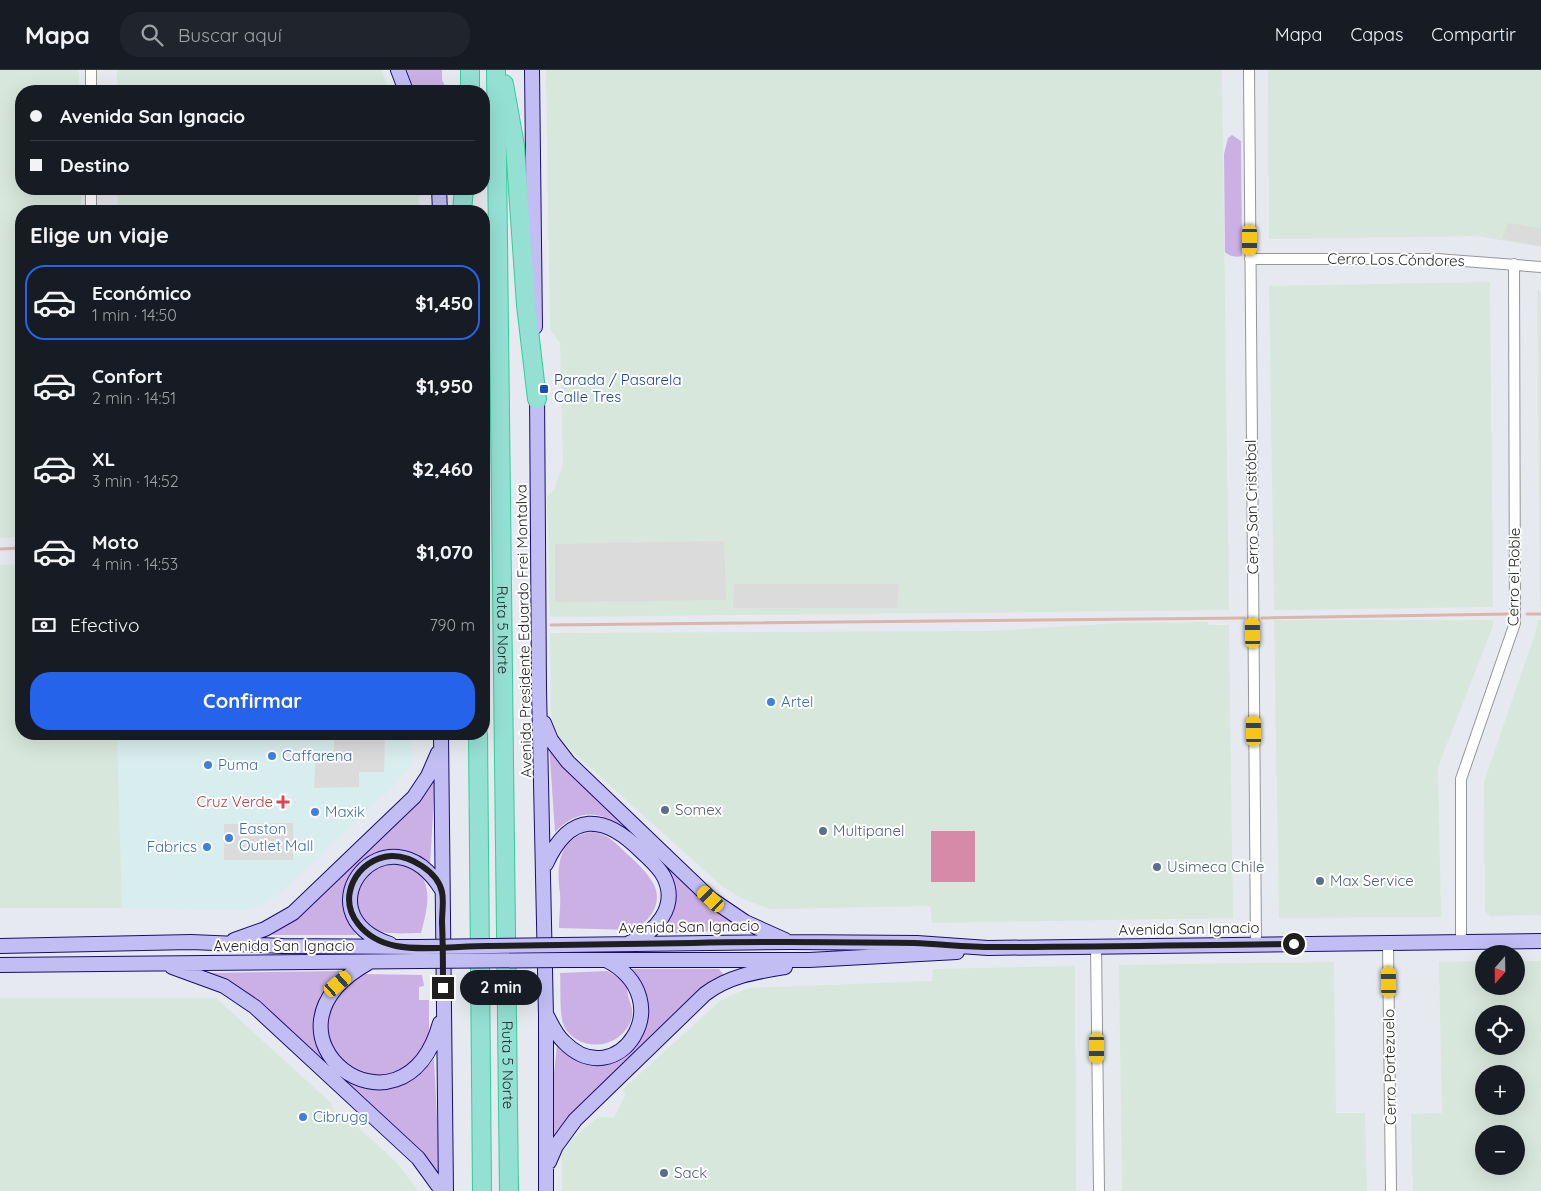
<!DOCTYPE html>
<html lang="es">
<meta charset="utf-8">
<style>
body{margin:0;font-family:Quicksand,sans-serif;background:#20242c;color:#f1f3f6;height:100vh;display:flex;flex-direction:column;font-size:19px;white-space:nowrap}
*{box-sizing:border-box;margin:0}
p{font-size:16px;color:#9ea1a6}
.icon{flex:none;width:28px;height:28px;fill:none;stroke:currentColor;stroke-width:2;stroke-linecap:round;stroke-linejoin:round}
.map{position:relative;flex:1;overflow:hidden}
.drawer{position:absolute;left:15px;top:135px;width:475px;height:535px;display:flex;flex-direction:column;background:#171b24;border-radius:20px;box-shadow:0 5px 20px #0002}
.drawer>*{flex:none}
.hud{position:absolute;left:15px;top:15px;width:475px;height:110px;border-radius:20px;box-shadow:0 5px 20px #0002;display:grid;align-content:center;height:110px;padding:0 15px;background:#171b24}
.needle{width:32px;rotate:200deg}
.fabs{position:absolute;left:1475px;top:875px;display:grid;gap:10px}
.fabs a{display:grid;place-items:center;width:50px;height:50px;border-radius:50%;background:#171b24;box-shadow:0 5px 20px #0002;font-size:25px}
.end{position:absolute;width:22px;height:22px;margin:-11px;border:6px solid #1f1f1f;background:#fff;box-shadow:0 0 0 2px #fff}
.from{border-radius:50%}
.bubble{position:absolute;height:35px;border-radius:18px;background:#171b24;box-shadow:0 5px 20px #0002;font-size:16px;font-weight:700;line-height:35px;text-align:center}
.car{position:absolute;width:15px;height:30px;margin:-15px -8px;border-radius:6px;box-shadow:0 0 4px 1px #0007;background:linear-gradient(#f5c518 24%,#345 0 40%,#f5c518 0 76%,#345 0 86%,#f5c518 0)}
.hud b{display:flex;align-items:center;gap:18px;height:48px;font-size:19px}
.hud b+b{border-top:1px solid #363941}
.hud i{width:12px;height:12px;background:#f1f3f6}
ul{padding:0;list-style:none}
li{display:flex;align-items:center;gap:15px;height:75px;margin:0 10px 8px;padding:0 5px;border:2px solid transparent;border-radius:20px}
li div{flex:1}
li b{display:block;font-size:19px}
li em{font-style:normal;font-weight:700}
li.on{border-color:#2563eb}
li>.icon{width:45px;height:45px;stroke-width:1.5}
h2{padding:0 15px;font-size:22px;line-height:60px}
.pay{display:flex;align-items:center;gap:12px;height:55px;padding:0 15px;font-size:19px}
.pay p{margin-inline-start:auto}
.cta{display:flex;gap:10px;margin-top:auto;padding:10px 15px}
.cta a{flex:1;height:58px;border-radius:20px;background:#2563eb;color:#fff;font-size:20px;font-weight:700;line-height:58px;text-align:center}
header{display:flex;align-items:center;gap:30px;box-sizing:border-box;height:70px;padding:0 25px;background:#171b24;border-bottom:1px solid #363941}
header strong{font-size:24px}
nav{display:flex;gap:28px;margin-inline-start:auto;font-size:18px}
.search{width:350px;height:45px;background:#20242c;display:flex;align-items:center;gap:12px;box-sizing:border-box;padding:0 18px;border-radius:20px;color:#9ea1a6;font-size:19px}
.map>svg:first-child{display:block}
</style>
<header>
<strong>Mapa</strong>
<div class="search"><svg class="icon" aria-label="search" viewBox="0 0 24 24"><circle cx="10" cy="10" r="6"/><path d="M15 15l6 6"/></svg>Buscar aquí</div>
<nav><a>Mapa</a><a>Capas</a><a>Compartir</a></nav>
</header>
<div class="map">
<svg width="1541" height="1121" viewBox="0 0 1541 1121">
<rect width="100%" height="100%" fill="#e6e9ef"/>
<path fill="#d7edee" d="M117 664H411L412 694 397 713 280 823 263 834 247 840 122 838Z"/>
<path fill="#d8e7db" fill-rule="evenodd" d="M0 0H79V21H21V119H81V141H21V466L0 468Z
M117 0H382L389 21H117Z
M546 0H1222L1229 540 550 547 547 427 554 420 563 394 560 273 550 259Z
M1268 0H1541V177L1476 166 1269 169Z
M117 119H419V141H118Z
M1490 212 1493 537 1274 540 1269 216Z
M1537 220 1541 221V536H1540Z
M21 494V664H117L122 838H0V495Z
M1274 550H1493V556L1438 697 1441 847 1279 848Z
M1538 550H1541V845L1490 846 1485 841 1484 712 1535 564Z
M1208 552 1209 555H1229L1233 848 932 853 930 836 770 839 743 829 723 817 565 675 556 663 551 649 550 563 992 561 1119 553Z
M1484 891V916H1516V891H1541V1121H1413L1411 1044 1442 1043 1439 892ZM1484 944H1516V976H1484ZM1484 1004H1516V1036H1484ZM1484 1064H1516V1096H1484Z
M1334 892 1336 1043H1365L1367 1121H1122L1119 895Z
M1075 896 1076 1121H562V1082L571 1070 598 1047 614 1048 626 1024 622 1020 721 930 748 918 932 911 933 899Z
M0 928H216L331 1033 332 1038 343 1050H350L398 1094 418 1121H0Z"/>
<path fill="#cbb0e5" d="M407 0H442V10L448 21H414Z
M1232 65 1241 71 1242 186C1236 188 1229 186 1225 182L1224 84 1228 68Z
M549 675 744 859 752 863 716 861 660 864C670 850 680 832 675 814 671 799 657 788 647 778 618 751 589 727 555 762Z
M435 709 430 796C387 749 317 807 356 865H273L272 863 288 853 417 731Z
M592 762C607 763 617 774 627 784 636 792 647 802 653 813 664 832 650 853 632 860L559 858C559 847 561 834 560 823 556 796 559 766 592 762Z
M393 792C400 795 409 796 415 800 435 814 426 844 421 863 406 863 380 866 368 856 352 843 354 811 371 798 376 795 387 794 393 792Z
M629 899H719L724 905 708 914 556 1066H552V1025L557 974 570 985 588 992 628 983 635 977 644 963 648 947V934L643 918Z
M342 901C327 914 316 930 314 950 311 992 357 1031 397 1017 413 1011 423 1000 434 989L440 1107 209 905V903Z
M607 901 619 908 628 917C625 928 636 937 631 950 621 979 579 984 564 956 559 946 561 915 560 903Z
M363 904 422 905 424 916 419 917V930H429V966L409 1000 380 1009 349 999 328 971 325 951 338 921Z"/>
<path fill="#d78aa7" d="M931 761H975V812H931Z"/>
<path fill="#dbdbdb" d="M1508 153 1541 158V176L1502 169Z
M724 471 726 530 555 532V474Z
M734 514H899L897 538H733Z
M334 664H385L384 702H359V717L314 718 316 684 334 681Z
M293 753V790H224V754Z"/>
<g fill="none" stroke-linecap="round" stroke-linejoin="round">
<path stroke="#d9b5aa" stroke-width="3" d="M0 479 21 478
M1527 544H1541
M1262 548 1509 544
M551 555 1244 548"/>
<defs>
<path id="street" d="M91 0V21
M1249 0 1256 874
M91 119V141
M1250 189H1437L1541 197
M1461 872V709L1515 553 1514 194
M1388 873 1391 1121
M1096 876 1099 1121"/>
<path id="secondary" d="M398 0 406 21
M532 0 535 257
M439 119 440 141
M537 321 539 619 546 946V1121
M544 653 551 670 568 692 711 829 745 852 785 870
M441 664 446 1121
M546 794C570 741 604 744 641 781 649 789 659 797 664 807 679 837 655 863 629 873
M234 870 265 859 293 843 414 727 428 706 438 683
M390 874C297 843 388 732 442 820
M563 875 790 872 917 873 988 878 1541 871
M0 876 191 872 283 876 419 877
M564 890H809L957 882
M368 893C242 964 403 1086 440 953
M0 895 419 891
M172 897 224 916 255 937 418 1088 442 1121
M547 946C552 955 556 965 564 972 617 1026 683 930 606 890
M549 1092 556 1076 575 1050 705 924C729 906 755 902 785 897"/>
<g id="highway">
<path d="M470 0V21"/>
<path id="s1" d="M496 0 509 1121"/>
<path d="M504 14 515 76 526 235 537 329"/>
<path d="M462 141 464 119"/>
<path d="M478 664 482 1121"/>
</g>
</defs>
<use href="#street" stroke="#969696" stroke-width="12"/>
<use href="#secondary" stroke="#190e6e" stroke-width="16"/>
<use href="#highway" stroke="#33cd9a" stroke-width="20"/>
<use href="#street" stroke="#fff" stroke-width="10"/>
<use href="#secondary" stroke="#c2bef4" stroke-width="14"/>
<use href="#highway" stroke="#94e0d3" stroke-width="18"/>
<defs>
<path id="secondary-bridge" d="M419 877 563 875
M419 891 564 890"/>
</defs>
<use href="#secondary-bridge" stroke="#190e6e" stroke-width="16" stroke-linecap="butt"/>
<use href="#secondary-bridge" stroke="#c2bef4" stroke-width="14"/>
</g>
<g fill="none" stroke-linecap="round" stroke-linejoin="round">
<path stroke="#1f1f1f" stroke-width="6" d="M443 918C443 896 443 874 442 852 442 843 444 831 442 822 438 802 410 785 391 786 375 787 360 797 353 812 339 844 366 870 396 876 421 881 461 876 487 876 555 875 623 874 692 873 766 871 840 872 914 873 941 874 967 877 993 877 1093 877 1193 875 1294 874"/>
</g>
<rect fill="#1a4fb4" stroke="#fff" stroke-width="2" x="539" y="314" width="10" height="10" rx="2.5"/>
<g fill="#3f7fe0" stroke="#fff" stroke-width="2">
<circle cx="771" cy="632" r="5"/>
<circle cx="272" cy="686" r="5"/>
<circle cx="208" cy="695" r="5"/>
<circle cx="315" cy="742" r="5"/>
<circle cx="229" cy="768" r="5"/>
<circle cx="207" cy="777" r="5"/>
<circle cx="303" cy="1047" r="5"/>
</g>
<path fill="#e0444e" stroke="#fff" stroke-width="2" d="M280.5 724.5h5v5h5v5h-5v5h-5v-5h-5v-5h5z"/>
<g fill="#5c6f8a" stroke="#fff" stroke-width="2">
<circle cx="665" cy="740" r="5"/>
<circle cx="823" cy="761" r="5"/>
<circle cx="1157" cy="797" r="5"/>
<circle cx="1320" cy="811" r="5"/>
<circle cx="664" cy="1103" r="5"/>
</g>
<g text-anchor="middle" stroke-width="4" stroke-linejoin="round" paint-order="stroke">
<g font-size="15" fill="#1f1f1f" stroke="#fff">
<text transform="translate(1396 190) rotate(1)" y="5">Cerro Los Cóndores</text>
<text transform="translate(1252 437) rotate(-91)" y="5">Cerro San Cristóbal</text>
<text transform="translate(1514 507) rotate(-89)" y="5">Cerro el Roble</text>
<text dy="5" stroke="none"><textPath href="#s1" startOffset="560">Ruta 5 Norte</textPath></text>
<text transform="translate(524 561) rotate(-91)" y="5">Avenida Presidente Eduardo Frei Montalva</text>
<text transform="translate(689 857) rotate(-1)" y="5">Avenida San Ignacio</text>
<text transform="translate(1189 859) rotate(-1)" y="5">Avenida San Ignacio</text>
<text x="284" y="881">Avenida San Ignacio</text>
<text dy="5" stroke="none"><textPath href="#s1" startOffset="995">Ruta 5 Norte</textPath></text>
<text transform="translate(1390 997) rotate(-91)" y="5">Cerro Portezuelo</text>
</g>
<g font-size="15" fill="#164399" stroke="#fff" text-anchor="start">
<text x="554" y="315">Parada / Pasarela<tspan x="554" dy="17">Calle Tres</tspan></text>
</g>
<g font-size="15" fill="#366cbe" stroke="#fff" text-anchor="start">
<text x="781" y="637">Artel</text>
<text x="282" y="691">Caffarena</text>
<text x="218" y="700">Puma</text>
<text x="325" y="747">Maxik</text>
<text x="239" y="764">Easton<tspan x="239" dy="17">Outlet Mall</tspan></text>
<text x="197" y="782" text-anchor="end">Fabrics</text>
<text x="313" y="1052">Cibrugg</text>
</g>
<g font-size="15" fill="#be3a42" stroke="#fff" text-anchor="end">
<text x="273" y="737">Cruz Verde</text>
</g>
<g font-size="15" fill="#4e5e75" stroke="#fff" text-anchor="start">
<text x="675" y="745">Somex</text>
<text x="833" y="766">Multipanel</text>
<text x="1167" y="802">Usimeca Chile</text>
<text x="1330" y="816">Max Service</text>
<text x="674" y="1108">Sack</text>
</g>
</g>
</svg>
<div class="fabs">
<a><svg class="needle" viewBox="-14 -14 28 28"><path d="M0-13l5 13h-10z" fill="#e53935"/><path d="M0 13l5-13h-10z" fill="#9ea1a6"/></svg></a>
<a><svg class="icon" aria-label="locate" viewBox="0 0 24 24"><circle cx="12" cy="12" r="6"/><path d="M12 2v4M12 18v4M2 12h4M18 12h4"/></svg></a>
<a>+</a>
<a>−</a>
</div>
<i class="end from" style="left:1294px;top:874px"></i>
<i class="end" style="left:443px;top:918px"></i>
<div class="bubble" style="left:460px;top:900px;width:82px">2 min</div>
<i class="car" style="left:1250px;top:170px;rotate:180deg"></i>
<i class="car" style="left:1253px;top:563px;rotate:359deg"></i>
<i class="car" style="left:1254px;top:661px;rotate:359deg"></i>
<i class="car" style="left:711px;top:829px;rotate:313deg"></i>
<i class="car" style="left:1389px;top:912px;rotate:359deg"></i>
<i class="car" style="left:338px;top:914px;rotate:49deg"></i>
<i class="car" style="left:1097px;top:978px;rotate:180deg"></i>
<div class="hud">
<b><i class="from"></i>Avenida San Ignacio</b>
<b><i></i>Destino</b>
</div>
<section class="drawer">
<h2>Elige un viaje</h2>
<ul>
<li class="on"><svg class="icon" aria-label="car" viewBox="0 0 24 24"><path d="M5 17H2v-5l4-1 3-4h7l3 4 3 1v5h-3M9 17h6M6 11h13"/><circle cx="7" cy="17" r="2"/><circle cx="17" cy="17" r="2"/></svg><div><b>Económico</b><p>1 min · 14:50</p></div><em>$1,450</em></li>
<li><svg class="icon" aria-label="car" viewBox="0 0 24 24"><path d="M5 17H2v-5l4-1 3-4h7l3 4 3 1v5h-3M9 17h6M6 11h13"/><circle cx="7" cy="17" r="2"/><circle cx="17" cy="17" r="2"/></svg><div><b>Confort</b><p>2 min · 14:51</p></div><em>$1,950</em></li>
<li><svg class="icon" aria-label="car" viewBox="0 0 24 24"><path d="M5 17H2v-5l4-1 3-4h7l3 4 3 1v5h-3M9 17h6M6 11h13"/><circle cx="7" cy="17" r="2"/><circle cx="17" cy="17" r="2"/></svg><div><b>XL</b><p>3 min · 14:52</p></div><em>$2,460</em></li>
<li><svg class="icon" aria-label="car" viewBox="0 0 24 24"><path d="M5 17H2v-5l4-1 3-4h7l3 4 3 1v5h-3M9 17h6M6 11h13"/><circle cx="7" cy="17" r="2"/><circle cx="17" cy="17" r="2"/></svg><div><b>Moto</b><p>4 min · 14:53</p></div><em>$1,070</em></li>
</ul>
<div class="pay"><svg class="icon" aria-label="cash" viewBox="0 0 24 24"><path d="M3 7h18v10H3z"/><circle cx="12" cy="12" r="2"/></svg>Efectivo<p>790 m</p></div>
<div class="cta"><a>Confirmar</a></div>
</section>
</div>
